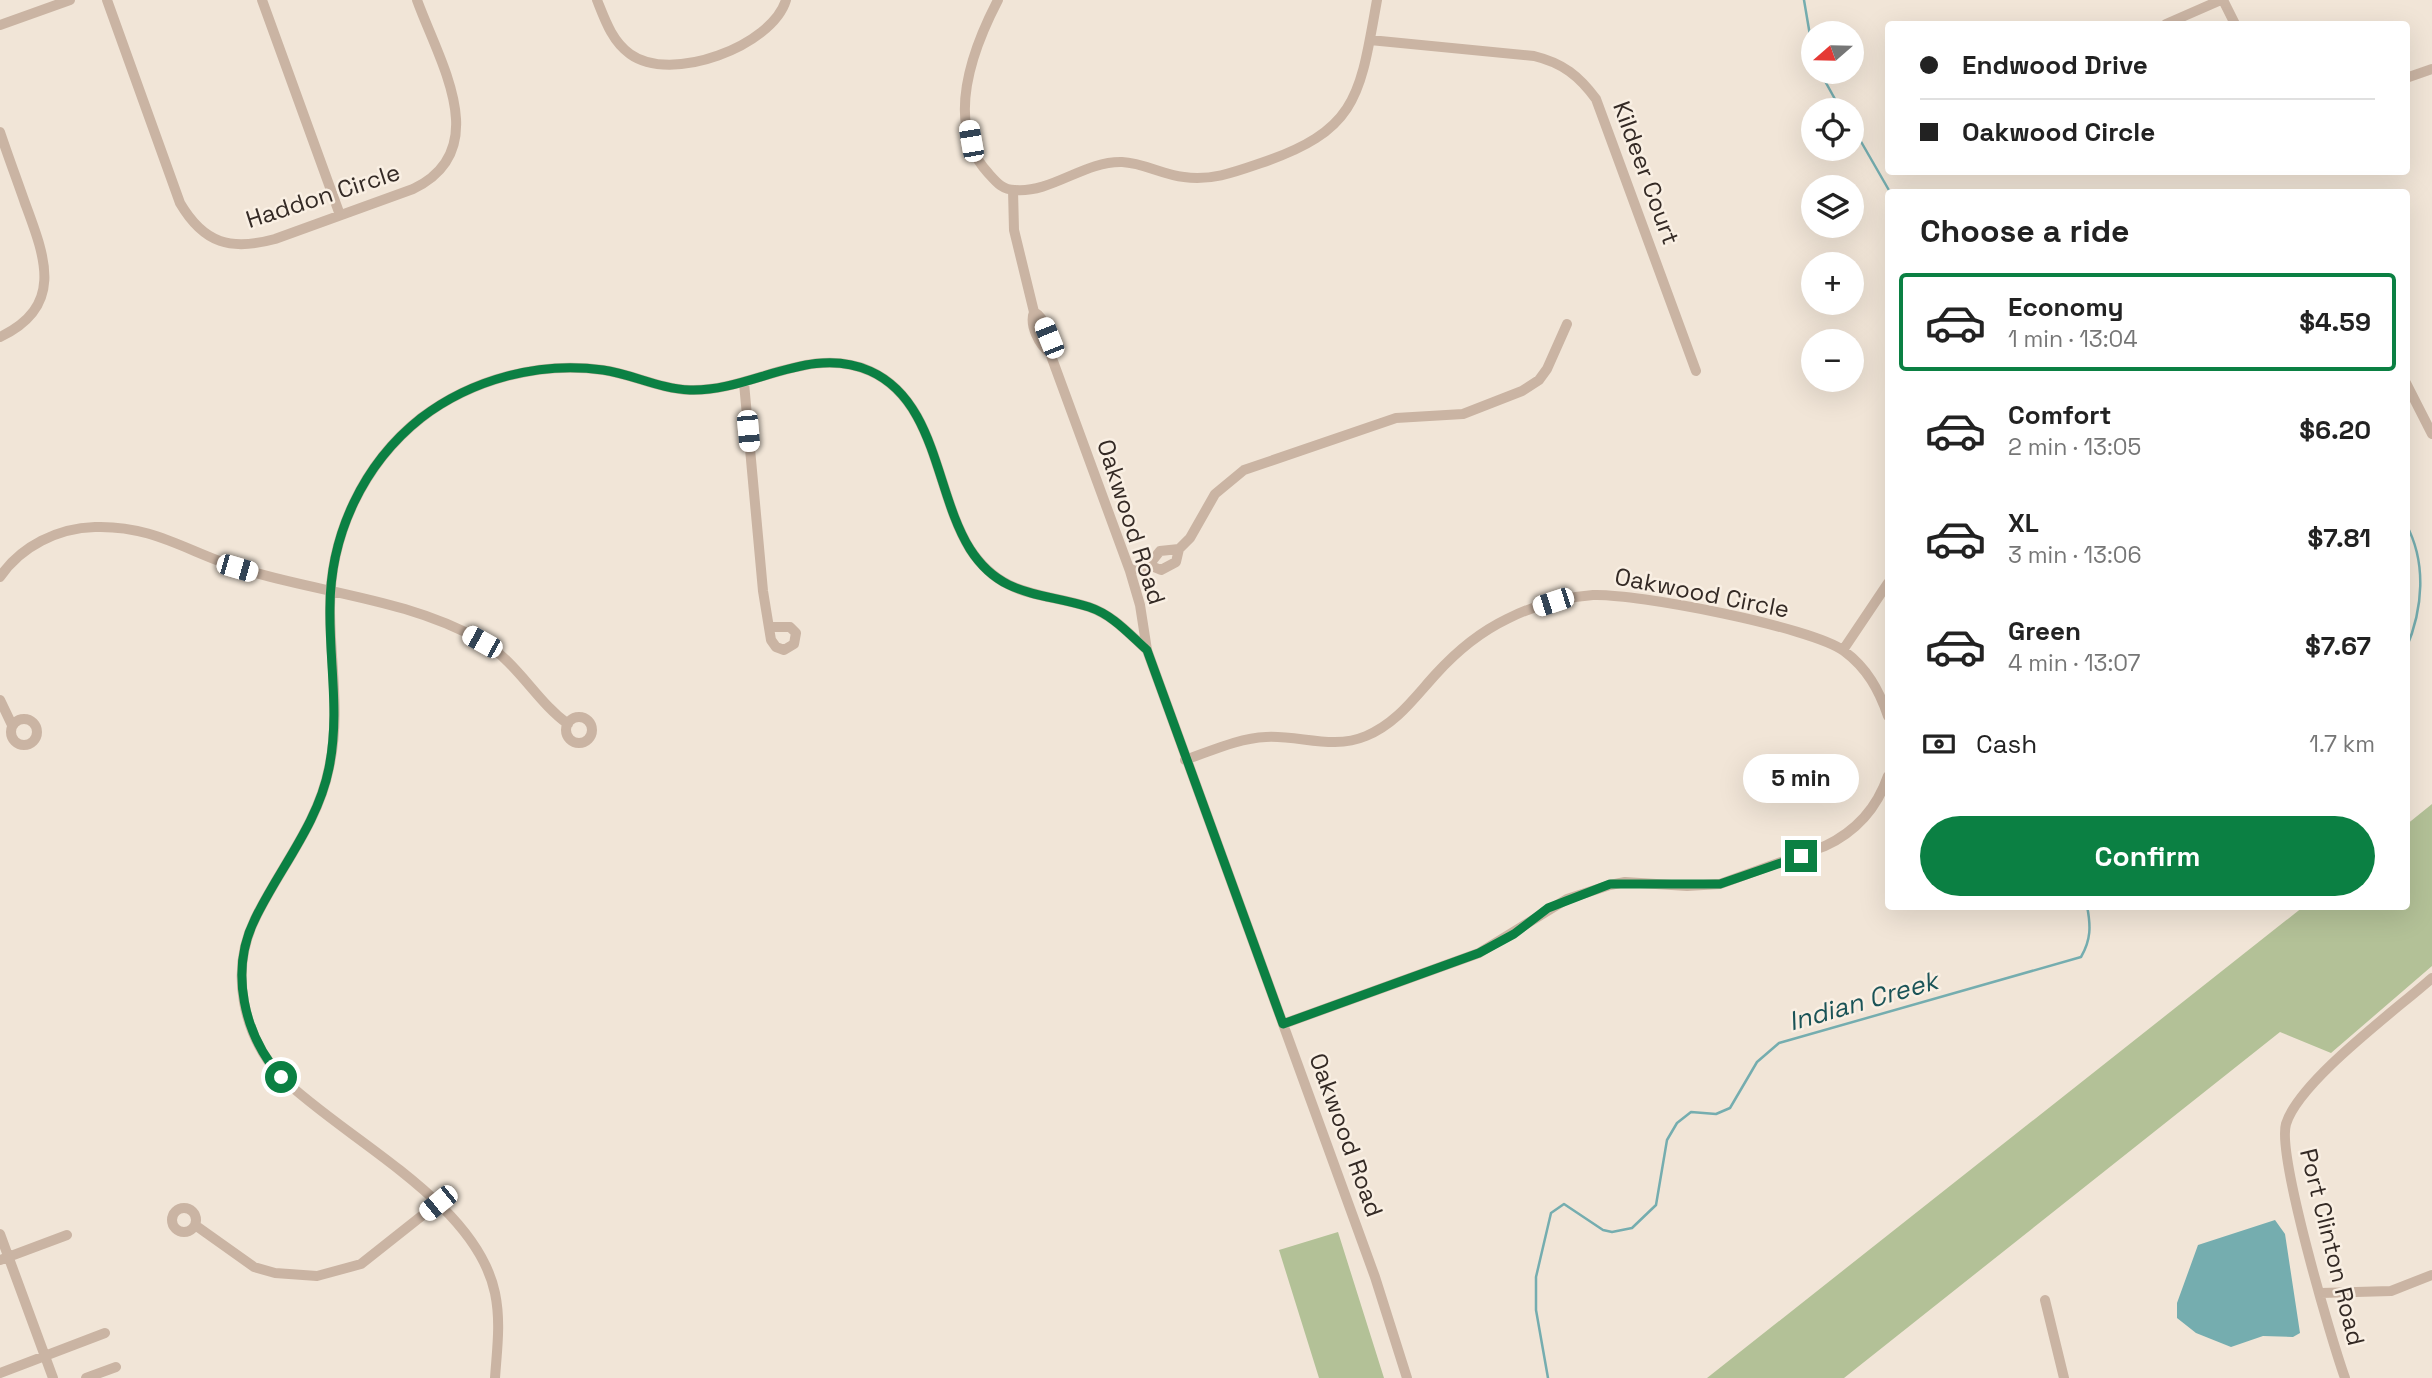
<!DOCTYPE html>
<meta charset="utf-8">
<style>
body{margin:0;font-family:"Space Grotesk",sans-serif;background:#f6f6f6;color:#222;height:100vh;display:flex;flex-direction:column;font-size:26px;white-space:nowrap}
*{box-sizing:border-box;margin:0}
p{font-size:23px;color:#767676}
.icon{flex:none;width:38px;height:38px;fill:none;stroke:currentColor;stroke-width:2;stroke-linecap:round;stroke-linejoin:round}
.map{position:relative;flex:1;overflow:hidden}
.panel{position:absolute;left:1885px;top:189px;width:525px;height:721px;display:flex;flex-direction:column;background:#fff;border-radius:7px;box-shadow:0 7px 28px #0002}
.panel>*{flex:none}
.banner{position:absolute;left:1885px;top:21px;width:525px;height:154px;border-radius:7px;box-shadow:0 7px 28px #0002;display:grid;align-content:center;height:154px;padding:0 35px;background:#fff}
.needle{width:46px;rotate:250deg}
.tools{position:absolute;left:1801px;top:21px;display:grid;gap:14px}
.tools a{display:grid;place-items:center;width:63px;height:63px;border-radius:50%;background:#fff;box-shadow:0 7px 28px #0002;font-size:35px}
.end{position:absolute;width:32px;height:32px;margin:-16px;border:9px solid #0b8043;background:#fff;box-shadow:0 0 0 4px #fff}
.from{border-radius:50%}
.bubble{position:absolute;height:49px;border-radius:24px;background:#fff;box-shadow:0 7px 28px #0002;font-size:23px;font-weight:800;line-height:49px;text-align:center}
.car{position:absolute;width:21px;height:42px;margin:-21px -10px;border-radius:9px;box-shadow:0 0 5px 2px #0007;background:linear-gradient(#fff 24%,#345 0 40%,#fff 0 76%,#345 0 86%,#fff 0)}
.banner b{display:flex;align-items:center;gap:24px;height:66px;font-size:26px}
.banner b+b{border-top:2px solid #e0e0e0}
.banner i{width:18px;height:18px;background:#222}
ul{padding:0;list-style:none}
li{display:flex;align-items:center;gap:21px;height:98px;margin:0 14px 10px;padding:0 21px;border:4px solid transparent;border-radius:7px}
li div{flex:1}
li b{display:block;font-size:26px}
li em{font-style:normal;font-weight:800}
li.selected{border-color:#0b8043}
li>.icon{width:63px;height:63px;stroke-width:1.5}
h2{padding:0 35px;font-size:32px;line-height:84px}
.pay{display:flex;align-items:center;gap:18px;height:77px;padding:0 35px;font-size:26px}
.pay p{margin-inline-start:auto}
.cta{display:flex;gap:14px;margin-top:auto;padding:14px 35px}
.cta a{flex:1;height:80px;border-radius:42px;background:#0b8043;color:#fff;font-size:28px;font-weight:800;line-height:80px;text-align:center}
.map>svg:first-child{display:block}
</style>
<div class="map">
<svg width="2432" height="1378" viewBox="0 0 2432 1378">
<rect width="100%" height="100%" fill="#f1e5d7"/>
<path fill="#b3c197" d="M2432 804V966L2331 1053 2280 1032 1844 1378H1707L2303 907 2406 906V825Z
M1338 1232 1384 1378H1319L1279 1250Z"/>
<path fill="#75adaf" d="M2275 1220 2285 1234 2300 1333 2293 1337 2263 1336 2231 1347 2196 1333 2177 1318V1303L2198 1245Z"/>
<g fill="none" stroke-linecap="round" stroke-linejoin="round">
<path stroke="#75adaf" stroke-width="2.5" d="M1804 0 1813 53
M1820 72 1841 110
M1852 126 1890 192
M1888 332V370
M2406 524C2427 563 2423 609 2406 649
M1548 1378 1536 1310V1277L1551 1213 1564 1204 1603 1230 1612 1232 1632 1228 1656 1205 1667 1140 1677 1123 1691 1112 1716 1114 1730 1108 1757 1062 1779 1043 2081 957C2091 940 2091 926 2087 906"/>
<path stroke="#cab4a3" stroke-width="10" d="M107 0 180 203C204 244 231 251 275 239L413 189C495 150 439 61 417 0
M262 0 340 215
M597 0C605 20 612 41 630 54 671 84 772 46 786 0
M998 0C972 50 943 125 989 174 997 183 1003 190 1015 190 1052 193 1084 161 1122 162 1144 163 1163 175 1184 177 1211 181 1235 172 1261 163 1359 130 1360 94 1377 0
M2223 0 2235 24
M2166 24 2221 0
M0 25 70 0
M1370 40 1534 56C1563 63 1579 76 1596 99L1696 371
M2406 78 2432 69
M0 132C8 156 17 180 25 203 45 257 65 306 0 337
M1013 190 1014 230 1034 312C1029 325 1039 345 1050 353L1130 571 1140 605 1147 650 1375 1277 1407 1378
M1034 312C1045 318 1054 341 1050 353
M744 383 763 591 771 640 776 647 784 650 794 644 796 633 790 627H769
M2406 383 2432 434
M1149 565 1161 570 1176 562 1179 549 1190 538 1215 494 1244 470 1396 418 1463 414 1522 391 1539 380 1547 369 1567 324
M1130 571 1149 565 1160 551 1179 549
M0 577C21 546 58 528 95 527 154 525 189 553 242 569 320 593 408 599 480 640 518 662 535 700 568 724
M1843 650 1888 583
M0 700 12 725
M566 730a13 13 0 1 1 26 0a13 13 0 1 1-26 0Z
M11 732a13 13 0 1 1 26 0a13 13 0 1 1-26 0Z
M1185 760C1211 751 1239 738 1266 737 1300 735 1333 750 1366 736 1397 723 1414 698 1436 674 1456 652 1480 632 1507 619 1533 606 1564 597 1593 595 1635 593 1812 627 1844 651 1867 668 1879 690 1888 716
M1283 1024 1479 953 1567 899 1610 885 1625 882 1687 886 1720 884 1825 846C1855 832 1877 808 1888 776
M172 1220a12 12 0 1 1 24 0a12 12 0 1 1-24 0Z
M195 1225 254 1267 275 1273 317 1276 361 1264 438 1203
M0 1234 53 1378
M0 1260 67 1235
M2321 1293 2391 1291 2432 1275
M2045 1300 2064 1378
M0 1373 105 1333
M86 1378 116 1367
M495 1378C497 1349 501 1322 495 1293 476 1202 346 1140 281 1077 243 1035 229 972 255 919 279 869 318 824 329 768 341 714 330 662 330 608 330 535 363 464 421 418 472 379 540 361 603 370 632 374 660 389 690 390 751 392 809 344 870 371 937 401 935 493 970 549 1002 598 1041 592 1089 607 1113 615 1129 634 1147 650
M2345 1378C2331 1339 2277 1155 2286 1124 2299 1081 2396 1010 2432 978"/>
</g>
<g fill="none" stroke-linecap="round" stroke-linejoin="round">
<path stroke="#0b8043" stroke-width="9" d="M281 1077C244 1035 229 971 255 919 279 869 318 824 329 768 340 712 329 663 330 608 330 535 363 464 421 418 472 379 540 361 603 370 632 374 660 389 690 390 751 392 809 344 870 371 937 401 935 493 970 549 1001 598 1042 592 1089 607 1113 615 1129 634 1147 650L1283 1024 1479 953 1514 934 1548 908 1610 884H1720L1801 856"/>
</g>
<g text-anchor="middle" stroke-width="5" stroke-linejoin="round" paint-order="stroke">
<g font-size="24" fill="#342a25" stroke="#f9efe3">
<text transform="translate(1646 173) rotate(70)" y="8">Kildeer Court</text>
<text transform="translate(323 196) rotate(-18)" y="8">Haddon Circle</text>
<text transform="translate(1131 522) rotate(72)" y="8">Oakwood Road</text>
<text transform="translate(1702 593) rotate(11)" y="8">Oakwood Circle</text>
<text transform="translate(1346 1135) rotate(70)" y="8">Oakwood Road</text>
<text transform="translate(2332 1247) rotate(76)" y="8">Port Clinton Road</text>
</g>
<g font-size="26" font-style="italic" fill="#1a5357" stroke="#f9efe3">
<text transform="translate(1863 1001) rotate(-16)" y="9">Indian Creek</text>
</g>
</g>
</svg>
<div class="tools">
<a><svg class="needle" viewBox="-14 -14 28 28"><path d="M0-13l5 13h-10z" fill="#e53935"/><path d="M0 13l5-13h-10z" fill="#767676"/></svg></a>
<a><svg class="icon" aria-label="locate" viewBox="0 0 24 24"><circle cx="12" cy="12" r="6"/><path d="M12 2v4M12 18v4M2 12h4M18 12h4"/></svg></a>
<a><svg class="icon" aria-label="layers" viewBox="0 0 24 24"><path d="M12 4l9 5-9 5-9-5zM3 14l9 5 9-5"/></svg></a>
<a>+</a>
<a>−</a>
</div>
<i class="end from" style="left:281px;top:1077px"></i>
<i class="end" style="left:1801px;top:856px"></i>
<div class="bubble" style="left:1743px;top:754px;width:116px">5 min</div>
<i class="car" style="left:971px;top:141px;rotate:350deg"></i>
<i class="car" style="left:1049px;top:338px;rotate:338deg"></i>
<i class="car" style="left:748px;top:431px;rotate:175deg"></i>
<i class="car" style="left:237px;top:568px;rotate:106deg"></i>
<i class="car" style="left:1553px;top:602px;rotate:252deg"></i>
<i class="car" style="left:482px;top:642px;rotate:299deg"></i>
<i class="car" style="left:438px;top:1203px;rotate:231deg"></i>
<div class="banner">
<b><i class="from"></i>Endwood Drive</b>
<b><i></i>Oakwood Circle</b>
</div>
<section class="panel">
<h2>Choose a ride</h2>
<ul>
<li class="selected"><svg class="icon" aria-label="car" viewBox="0 0 24 24"><path d="M5 17H2v-5l4-1 3-4h7l3 4 3 1v5h-3M9 17h6M6 11h13"/><circle cx="7" cy="17" r="2"/><circle cx="17" cy="17" r="2"/></svg><div><b>Economy</b><p>1 min · 13:04</p></div><em>$4.59</em></li>
<li><svg class="icon" aria-label="car" viewBox="0 0 24 24"><path d="M5 17H2v-5l4-1 3-4h7l3 4 3 1v5h-3M9 17h6M6 11h13"/><circle cx="7" cy="17" r="2"/><circle cx="17" cy="17" r="2"/></svg><div><b>Comfort</b><p>2 min · 13:05</p></div><em>$6.20</em></li>
<li><svg class="icon" aria-label="car" viewBox="0 0 24 24"><path d="M5 17H2v-5l4-1 3-4h7l3 4 3 1v5h-3M9 17h6M6 11h13"/><circle cx="7" cy="17" r="2"/><circle cx="17" cy="17" r="2"/></svg><div><b>XL</b><p>3 min · 13:06</p></div><em>$7.81</em></li>
<li><svg class="icon" aria-label="car" viewBox="0 0 24 24"><path d="M5 17H2v-5l4-1 3-4h7l3 4 3 1v5h-3M9 17h6M6 11h13"/><circle cx="7" cy="17" r="2"/><circle cx="17" cy="17" r="2"/></svg><div><b>Green</b><p>4 min · 13:07</p></div><em>$7.67</em></li>
</ul>
<div class="pay"><svg class="icon" aria-label="cash" viewBox="0 0 24 24"><path d="M3 7h18v10H3z"/><circle cx="12" cy="12" r="2"/></svg>Cash<p>1.7 km</p></div>
<div class="cta"><a>Confirm</a></div>
</section>
</div>
